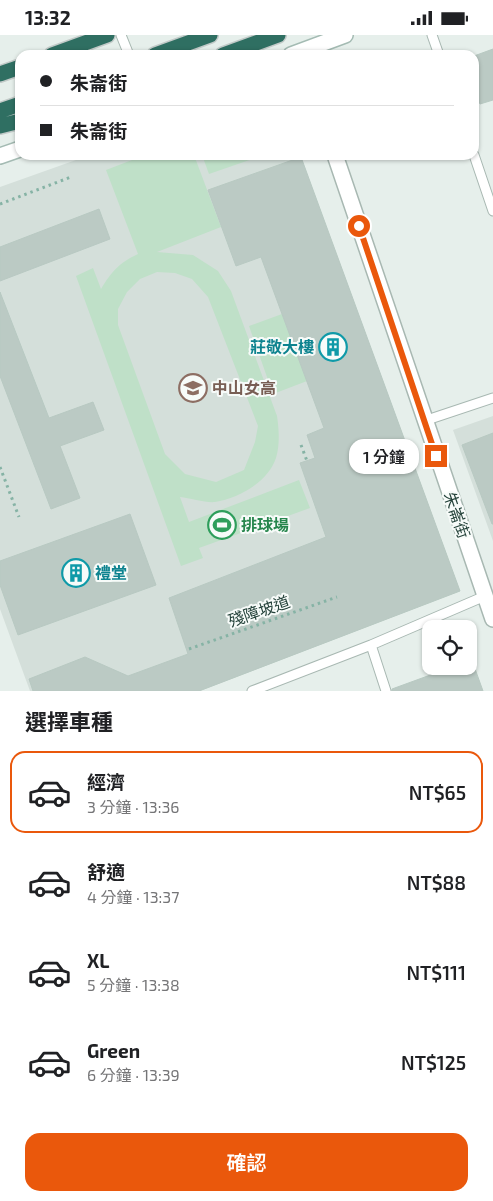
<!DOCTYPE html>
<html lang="zh-TW">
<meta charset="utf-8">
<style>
body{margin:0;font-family:"Exo 2","Noto Sans TC",sans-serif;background:#f6f6f6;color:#202124;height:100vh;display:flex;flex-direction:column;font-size:19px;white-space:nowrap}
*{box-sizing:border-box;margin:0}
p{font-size:16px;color:#757577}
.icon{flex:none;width:28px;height:28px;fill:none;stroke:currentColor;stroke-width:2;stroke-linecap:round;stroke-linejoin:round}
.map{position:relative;height:656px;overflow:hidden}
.side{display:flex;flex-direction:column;background:#fff;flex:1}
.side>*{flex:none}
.banner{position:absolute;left:15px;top:15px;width:464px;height:110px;border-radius:15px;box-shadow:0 1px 4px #0004;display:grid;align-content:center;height:110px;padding:0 25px;background:#fff}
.controls{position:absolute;left:422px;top:585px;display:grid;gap:10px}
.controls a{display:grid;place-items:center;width:55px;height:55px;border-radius:10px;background:#fff;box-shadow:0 1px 4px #0004;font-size:25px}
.end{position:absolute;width:22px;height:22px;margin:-11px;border:6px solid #ea580c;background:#fff;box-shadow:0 0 0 2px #fff}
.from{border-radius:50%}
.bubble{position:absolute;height:35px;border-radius:15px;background:#fff;box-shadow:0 1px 4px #0004;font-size:16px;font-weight:600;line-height:35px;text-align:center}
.banner b{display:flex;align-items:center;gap:18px;height:48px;font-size:19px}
.banner b+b{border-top:1px solid #e0e0e0}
.banner i{width:12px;height:12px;background:#202124}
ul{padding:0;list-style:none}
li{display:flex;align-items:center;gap:15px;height:82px;margin:0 10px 8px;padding:0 15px;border:2px solid transparent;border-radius:15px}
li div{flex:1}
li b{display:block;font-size:19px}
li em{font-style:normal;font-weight:600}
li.active{border-color:#ea580c}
li>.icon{width:45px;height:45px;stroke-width:1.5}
h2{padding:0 25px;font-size:22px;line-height:60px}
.cta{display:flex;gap:10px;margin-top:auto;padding:10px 25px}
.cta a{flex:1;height:58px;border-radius:15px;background:#ea580c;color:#fff;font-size:20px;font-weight:600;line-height:58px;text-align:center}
.status{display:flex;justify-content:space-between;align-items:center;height:35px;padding:0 25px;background:#fff;direction:ltr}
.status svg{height:14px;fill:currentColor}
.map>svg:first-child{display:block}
</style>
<div class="status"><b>13:32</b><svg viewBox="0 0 49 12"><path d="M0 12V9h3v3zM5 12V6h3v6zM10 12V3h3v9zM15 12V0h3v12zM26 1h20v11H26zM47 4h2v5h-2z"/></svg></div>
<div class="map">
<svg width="493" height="656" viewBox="0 0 493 656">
<rect width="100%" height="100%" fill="#e6efeb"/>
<path fill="#d4dfda" d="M90 120H300L460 556 200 656H30L0 574V152Z
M493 381V506L453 395Z"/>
<path fill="#bfe0c8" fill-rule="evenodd" d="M145 120H194L221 192 157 217 193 220 218 236 231 256 277 381C279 394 280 410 276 423 268 447 238 464 215 467 206 468 190 463 180 462L189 487 299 445 310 473 199 513 203 523 181 531 76 241 93 233 101 254C112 236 119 228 138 219L106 135ZM157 237 175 238 192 244 208 262 258 391 255 407 244 435 216 447 185 439 165 419 118 290V274L127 257 140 244Z
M202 120H264L209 139Z
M282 279 307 346 273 359 249 291Z"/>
<path fill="#bbcac4" stroke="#b8c9c2" d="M493 14V65L480 69 474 53V21Z
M301 122 460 556 199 656H33L29 644 85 622 128 641 188 619 169 563 326 502 300 428 315 423 307 400 324 393 261 222 236 231 208 155Z
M99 174 110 204 0 246V212Z
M0 257 49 383 93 367 104 395 60 411 80 463 51 474 0 341Z
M493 398V489H492L462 410Z
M130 479 156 550 18 600 0 550V526Z
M455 631H474L483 656H392V654Z"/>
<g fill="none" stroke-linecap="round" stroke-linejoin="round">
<defs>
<path id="lane" d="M121 0 129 20
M432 0 439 20
M474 120 493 176
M424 386 493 363
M371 610 386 656
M252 656 371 610 485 561"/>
<path id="street" d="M335 120 493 584"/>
<path id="secondary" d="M291 20 345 0
M0 121 20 114"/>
<path id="highway" d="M52 20 107 0
M155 20 210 0
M223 20 278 0
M0 39 20 32
M0 76 20 69
M0 91 20 86"/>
</defs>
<use href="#lane" stroke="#a8b8b2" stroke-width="11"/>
<use href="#street" stroke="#a8b8b2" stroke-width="18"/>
<use href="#secondary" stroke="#a4bbb3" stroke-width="18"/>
<use href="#highway" stroke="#c2cac8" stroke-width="18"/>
<path stroke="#86b3a5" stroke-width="3" stroke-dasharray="2.5 4" stroke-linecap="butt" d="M0 169 71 142
M301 410 307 426
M0 432 19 482
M189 614 337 562"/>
<use href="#lane" stroke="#fff" stroke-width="9"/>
<use href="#street" stroke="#fff" stroke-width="15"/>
<use href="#secondary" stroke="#fff" stroke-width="15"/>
<use href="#highway" stroke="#2f6f62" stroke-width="15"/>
</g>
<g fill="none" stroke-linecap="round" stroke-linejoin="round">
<path stroke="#ea580c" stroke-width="6" d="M359 191 436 421"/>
</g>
<defs>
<symbol id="building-ring" viewBox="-11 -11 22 22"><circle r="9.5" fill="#f7fbf9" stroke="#0f9aa8" stroke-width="1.5"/><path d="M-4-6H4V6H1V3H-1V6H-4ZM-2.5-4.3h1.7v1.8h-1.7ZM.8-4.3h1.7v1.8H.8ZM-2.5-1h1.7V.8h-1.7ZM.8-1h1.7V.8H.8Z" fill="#0f9aa8"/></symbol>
<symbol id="school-ring" viewBox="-11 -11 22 22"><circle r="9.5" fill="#f7fbf9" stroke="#8d6e63" stroke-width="1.5"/><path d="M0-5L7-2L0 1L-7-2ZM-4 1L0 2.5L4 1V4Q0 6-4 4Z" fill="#8d6e63"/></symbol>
<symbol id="stadium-ring" viewBox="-11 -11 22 22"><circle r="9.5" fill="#f7fbf9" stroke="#2e9e5b" stroke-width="1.5"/><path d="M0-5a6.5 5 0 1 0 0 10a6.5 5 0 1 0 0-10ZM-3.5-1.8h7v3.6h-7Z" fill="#2e9e5b"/></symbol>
</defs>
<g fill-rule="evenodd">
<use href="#building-ring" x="317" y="296" width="32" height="32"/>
<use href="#school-ring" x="177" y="337" width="32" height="32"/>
<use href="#stadium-ring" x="206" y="474" width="32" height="32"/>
<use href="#building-ring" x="60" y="522" width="32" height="32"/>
</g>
<g text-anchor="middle" stroke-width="4" stroke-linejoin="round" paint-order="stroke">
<g font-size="16" font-weight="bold" fill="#0d838f" stroke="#f7fbf9" text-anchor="end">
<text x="314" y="318">莊敬大樓</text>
<text x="95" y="544" text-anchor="start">禮堂</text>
</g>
<g font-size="16" font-weight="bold" fill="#785e54" stroke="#f7fbf9" text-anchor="start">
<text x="212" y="359">中山女高</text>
</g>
<g font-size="16" fill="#24423a" stroke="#f7fbf9">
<text transform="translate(457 480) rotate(71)" y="6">朱崙街</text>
<text transform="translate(259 576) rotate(-19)" y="6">殘障坡道</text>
</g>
<g font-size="16" font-weight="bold" fill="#27864d" stroke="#f7fbf9" text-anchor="start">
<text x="241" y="496">排球場</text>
</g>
</g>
</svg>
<div class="controls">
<a><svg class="icon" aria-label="locate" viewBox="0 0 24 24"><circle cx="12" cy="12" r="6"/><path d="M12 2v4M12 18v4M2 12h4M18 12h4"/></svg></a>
</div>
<i class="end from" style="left:359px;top:191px"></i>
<i class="end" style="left:436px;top:421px"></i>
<div class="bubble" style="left:349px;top:404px;width:70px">1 分鐘</div>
<div class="banner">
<b><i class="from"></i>朱崙街</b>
<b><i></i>朱崙街</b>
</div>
</div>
<section class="side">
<h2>選擇車種</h2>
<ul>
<li class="active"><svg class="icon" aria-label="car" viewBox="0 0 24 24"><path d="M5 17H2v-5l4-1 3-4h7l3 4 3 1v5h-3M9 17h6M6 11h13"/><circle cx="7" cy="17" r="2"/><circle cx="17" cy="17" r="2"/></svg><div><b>經濟</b><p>3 分鐘 · 13:36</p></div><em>NT$65</em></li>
<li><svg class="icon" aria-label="car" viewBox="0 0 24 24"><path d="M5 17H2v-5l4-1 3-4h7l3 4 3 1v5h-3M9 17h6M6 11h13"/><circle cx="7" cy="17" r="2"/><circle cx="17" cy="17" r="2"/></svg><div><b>舒適</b><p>4 分鐘 · 13:37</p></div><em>NT$88</em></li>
<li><svg class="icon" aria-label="car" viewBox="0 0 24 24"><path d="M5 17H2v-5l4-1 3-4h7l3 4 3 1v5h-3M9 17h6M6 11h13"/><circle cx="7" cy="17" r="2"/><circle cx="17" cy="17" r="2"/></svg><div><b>XL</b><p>5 分鐘 · 13:38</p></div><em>NT$111</em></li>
<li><svg class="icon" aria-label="car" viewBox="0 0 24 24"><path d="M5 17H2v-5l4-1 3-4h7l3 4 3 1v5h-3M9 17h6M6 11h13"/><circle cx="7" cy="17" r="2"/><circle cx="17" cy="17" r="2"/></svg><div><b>Green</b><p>6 分鐘 · 13:39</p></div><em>NT$125</em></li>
</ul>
<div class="cta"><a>確認</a></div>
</section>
